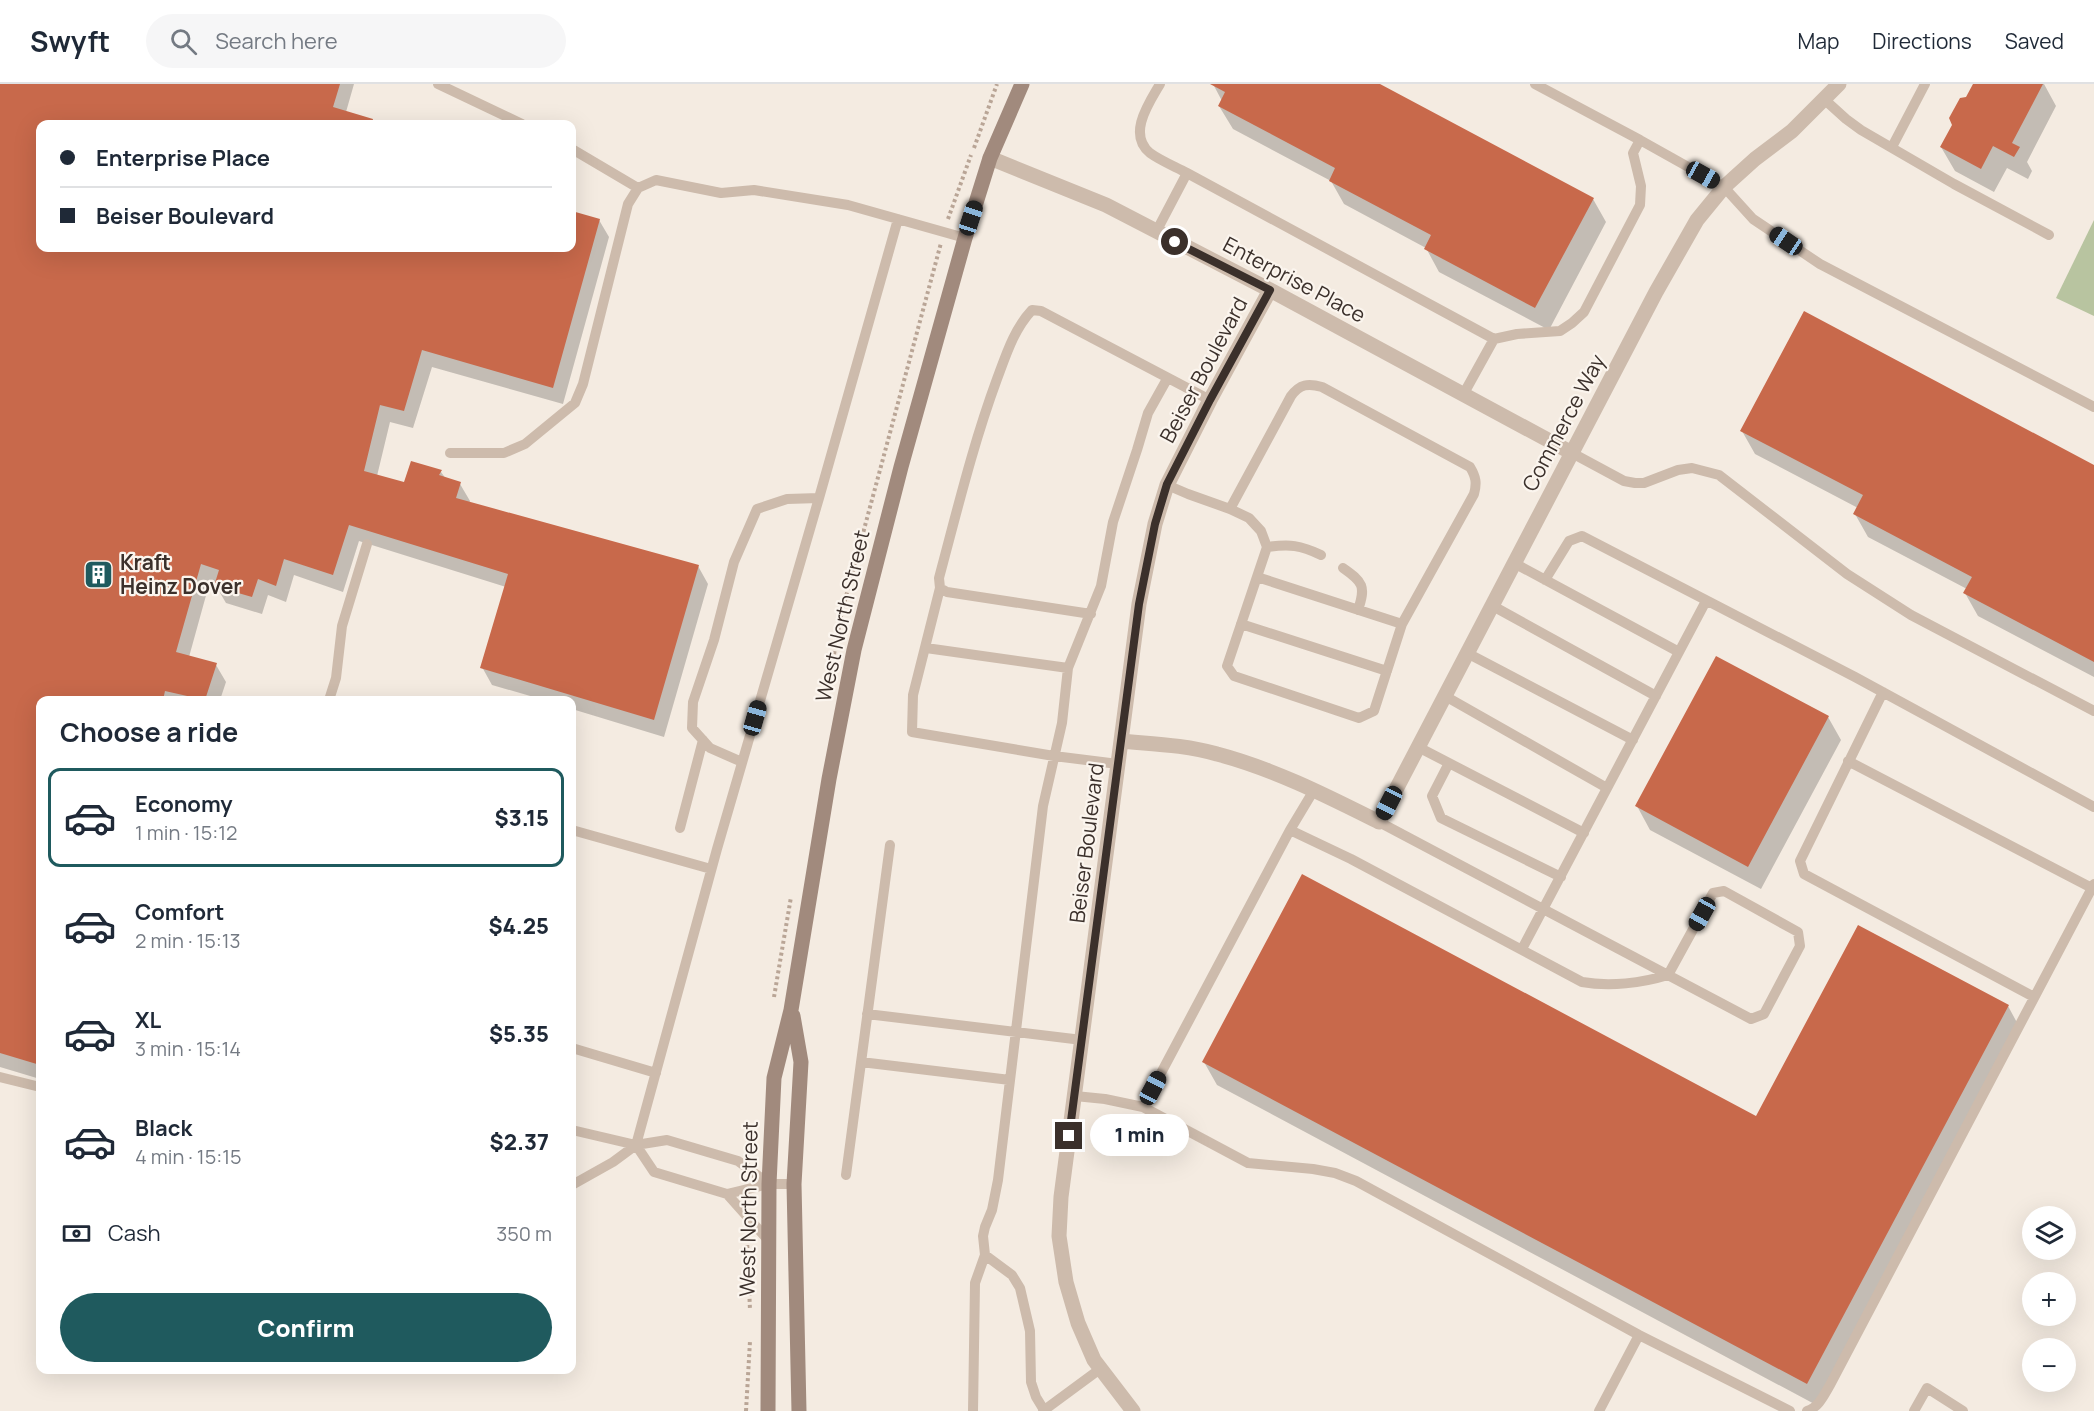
<!DOCTYPE html>
<meta charset="utf-8">
<style>
body{margin:0;font-family:Manrope,sans-serif;background:#f6f6f7;color:#1f2937;height:100vh;display:flex;flex-direction:column;font-size:22px;white-space:nowrap}
*{box-sizing:border-box;margin:0}
p{font-size:20px;color:#747a83}
.icon{flex:none;width:33px;height:33px;fill:none;stroke:currentColor;stroke-width:2;stroke-linecap:round;stroke-linejoin:round}
.map{position:relative;flex:1;overflow:hidden}
.panel{position:absolute;left:36px;top:612px;width:540px;height:678px;display:flex;flex-direction:column;background:#fff;border-radius:12px;box-shadow:0 6px 24px #0002}
.panel>*{flex:none}
.guide{position:absolute;left:36px;top:36px;width:540px;height:132px;border-radius:12px;box-shadow:0 6px 24px #0002;display:grid;align-content:center;height:132px;padding:0 24px;background:#fff}
.tools{position:absolute;left:2022px;top:1122px;display:grid;gap:12px}
.tools a{display:grid;place-items:center;width:54px;height:54px;border-radius:50%;background:#fff;box-shadow:0 6px 24px #0002;font-size:30px}
.end{position:absolute;width:27px;height:27px;margin:-14px;border:8px solid #3b302b;background:#fff;box-shadow:0 0 0 3px #fff}
.from{border-radius:50%}
.bubble{position:absolute;height:42px;border-radius:21px;background:#fff;box-shadow:0 6px 24px #0002;font-size:20px;font-weight:800;line-height:42px;text-align:center}
.car{position:absolute;width:18px;height:36px;margin:-18px -9px;border-radius:8px;box-shadow:0 0 4px 2px #0007;background:linear-gradient(#222 24%,#8ab4d8 0 40%,#222 0 76%,#8ab4d8 0 86%,#222 0)}
.guide b{display:flex;align-items:center;gap:21px;height:57px;font-size:22px}
.guide b+b{border-top:2px solid #e0e1e3}
.guide i{width:15px;height:15px;background:#1f2937}
ul{padding:0;list-style:none}
li{display:flex;align-items:center;gap:18px;height:99px;margin:0 12px 9px;padding:0 12px;border:3px solid transparent;border-radius:12px}
li div{flex:1}
li b{display:block;font-size:22px}
li em{font-style:normal;font-weight:800}
li.current{border-color:#1f5a5e}
li>.icon{width:54px;height:54px;stroke-width:1.5}
h2{padding:0 24px;font-size:27px;line-height:72px}
.pay{display:flex;align-items:center;gap:15px;height:66px;padding:0 24px;font-size:22px}
.pay p{margin-inline-start:auto}
.cta{display:flex;gap:12px;margin-top:auto;padding:12px 24px}
.cta a{flex:1;height:69px;border-radius:36px;background:#1f5a5e;color:#fff;font-size:24px;font-weight:800;line-height:69px;text-align:center}
header{display:flex;align-items:center;gap:36px;box-sizing:border-box;height:84px;padding:0 30px;background:#fff;border-bottom:2px solid #e0e1e3}
header strong{font-size:28px}
nav{display:flex;gap:33px;margin-inline-start:auto;font-size:21px}
.search{width:420px;height:54px;background:#f6f6f7;display:flex;align-items:center;gap:15px;box-sizing:border-box;padding:0 21px;border-radius:33px;color:#747a83;font-size:22px}
.map>svg:first-child{display:block}
</style>
<header>
<strong>Swyft</strong>
<div class="search"><svg class="icon" aria-label="search" viewBox="0 0 24 24"><circle cx="10" cy="10" r="6"/><path d="M15 15l6 6"/></svg>Search here</div>
<nav><a>Map</a><a>Directions</a><a>Saved</a></nav>
</header>
<div class="map">
<svg width="2094" height="1327" viewBox="0 0 2094 1327">
<rect width="100%" height="100%" fill="#f4ebe1"/>
<path fill="#b8c4a0" d="M2094 136V232L2056 214Z"/>
<path fill="#0003" d="M0 0H354L346 28 372 36 375 40H40V164H572V128L599 136 609 153 563 320 432 283 413 344 390 338 377 392 405 400 412 379 441 388 446 395 460 400 470 417 469 420 698 482 708 500 664 653 572 625V616H544L492 601 482 583 506 503 359 457 343 508 294 491 286 518 268 511 262 530 226 519 216 502V499L210 497 189 573 216 581 226 598 220 616H40V995L0 983Z
M1213 0H1377L1593 115 1606 138 1549 246 1439 188 1426 164 1344 120 1331 97 1233 45 1219 22 1222 17Z
M1975 0H2044L2056 22 2027 78 2032 87 2028 95 2007 84 1994 108 1955 87 1941 63Z
M1742 347 2094 383V593L1978 532 1965 509 1967 505 1868 453 1855 430 1858 424 1755 370Z
M1828 633 1841 656 1761 805 1650 746 1637 722Z
M2008 922 2021 946 1820 1323 1217 1001 1204 978 1757 1034Z"/>
<path fill="#c8694b" d="M0 0H340L333 23 373 35 372 40H40V164H572V127L600 135 553 304 422 266 404 327 380 321 364 387 404 398 411 377 442 386 439 391 461 398 456 414 699 481 654 636 480 584 508 490 349 441 333 491 284 475 276 502 258 495 252 513 214 502 219 486 201 480 176 568 217 579 205 616 165 607 163 616H40V981L0 969Z
M1210 0H1380L1594 114 1535 224 1424 165 1431 151 1329 97 1335 84 1218 22 1225 8Z
M1973 0H2043L2012 59 2020 63 2014 73 1993 62 1981 85 1940 63 1952 41 1949 34 1960 14 1966 13Z
M1804 227 2094 381V578L1963 509 1972 493 1853 430 1863 411 1740 347Z
M1716 572 1829 632 1748 783 1635 722Z
M1302 790 1756 1032 1858 841 2009 921 1807 1300 1202 978Z"/>
<g fill="none" stroke-linecap="round" stroke-linejoin="round">
<path stroke="#b9a596" stroke-width="4" stroke-dasharray="3 3" stroke-linecap="butt" d="M974 64 997 0
M948 135 971 71
M833 576 841 531 941 159
M774 913 791 813
M747 1155 750 1226
M746 1327 750 1257"/>
<path stroke="#cdbbac" stroke-width="10" d="M438 0 522 40
M1160 0C1149 19 1127 50 1150 69 1161 77 1176 83 1187 89
M1535 0 1640 56
M1825 16 1846 35 1861 46 1954 100 2049 151
M1892 63 1925 0
M572 65 638 104
M1156 148 1187 89 1494 255 1463 311
M1494 255 1517 250 1560 247 1572 239 1584 228 1640 121 1641 102 1633 69 1640 56 1724 103 1753 135 1820 180 2094 323
M450 369H504L525 360 575 319 583 300 628 120 638 104 656 96 721 109 754 106 848 121 965 154
M1572 369 1624 397 1635 399H1644L1678 386 1692 384 1719 391 1847 490 1911 531 2094 627
M1167 401 1188 410 1230 425 1249 434 1261 447 1267 463 1227 582 1234 592 1359 634 1374 627 1402 540 1474 410C1477 399 1476 393 1470 383L1322 303C1308 299 1300 300 1291 312L1230 425
M1267 463C1290 460 1300 461 1321 471
M1514 479 1679 568 1522 865
M1343 484C1363 498 1366 502 1358 526
M1257 493 1402 540
M1545 496 1569 457 1582 452 1855 593 2094 723
M940 504 913 611 912 648 1054 672 1118 680
M1491 521 1656 612
M1091 530 947 508 940 504 939 494C957 427 973 360 997 295 1006 271 1014 245 1032 226L1041 227 1210 316
M1241 540 1387 587
M926 564 1068 584
M1679 568 1706 517
M1467 569 1633 656
M1883 608 1800 777 1804 790 2034 913
M1445 612 1607 704
M329 616 336 594 342 542 367 460
M1418 663 1584 749
M1848 677 2092 804
M742 678 710 664 692 644 693 618 714 556 734 478 757 425 787 415 819 414
M1449 679 1432 712 1441 734 1561 793
M1379 738C1503 803 1627 869 1751 935L1764 930 1800 862 1798 848 1724 807 1713 809 1668 891C1642 899 1610 903 1582 898L1351 775 1290 746 1143 1023 1248 1079 1313 1085 1335 1089 1356 1097 1639 1251 1790 1327
M680 744 703 656
M572 746 711 785
M1290 746 1314 706
M867 930 1082 956
M572 964 656 989
M861 978 1010 996
M0 993 40 1003
M1075 1012 1105 1015 1143 1023
M572 1046 636 1061
M846 1091 890 761
M769 1100 738 1077 667 1056 636 1061 654 1088 727 1110 769 1100H794
M572 1101 613 1078 636 1061 717 765 819 414 898 135
M727 1110 768 1156
M985 1171 1012 1191 1020 1204 1030 1247 1031 1298 1036 1313 1044 1326
M973 1327 975 1199 985 1171 983 1152 985 1143 992 1126 998 1096 1043 722 1062 639 1068 584 1101 502 1113 438 1137 366 1148 329 1167 295
M1043 1327 1100 1285
M1599 1327 1639 1251
M1807 1327C1819 1323 1824 1311 1830 1301L2094 800
M1914 1327 1927 1304 1963 1327"/>
<path stroke="#cdbbac" stroke-width="15" d="M990 74 1106 121 1270 206 1572 369
M1121 657C1153 660 1186 661 1217 670 1274 685 1327 712 1379 738L1656 208 1697 136 1724 103 1755 75 1792 47 1839 0
M1133 1327 1094 1276 1078 1239 1066 1198 1059 1152 1061 1113 1139 520 1155 440 1167 401 1210 316 1270 206"/>
<path stroke="#a18a7d" stroke-width="15" d="M793 932 801 978 794 1100 799 1327
M768 1327 769 1100 774 994 791 926 829 695 854 566 901 383 965 154 990 74 1022 0"/>
</g>
<g fill="none" stroke-linecap="round" stroke-linejoin="round">
<path stroke="#3b302b" stroke-width="8" d="M1069 1052 1139 520 1155 440 1167 400 1210 316 1270 206 1175 158"/>
</g>
<defs>
<symbol id="building-square" viewBox="-11 -11 22 22"><rect x="-9" y="-9" width="18" height="18" rx="4" fill="#1f5a5e" stroke="#fbf5ee"/><path d="M-4-6H4V6H1V3H-1V6H-4ZM-2.5-4.3h1.7v1.8h-1.7ZM.8-4.3h1.7v1.8H.8ZM-2.5-1h1.7V.8h-1.7ZM.8-1h1.7V.8H.8Z" fill="#fff"/></symbol>
</defs>
<g fill-rule="evenodd">
<use href="#building-square" x="82" y="474" width="33" height="33"/>
</g>
<g text-anchor="middle" stroke-width="4.5" stroke-linejoin="round" paint-order="stroke">
<g font-size="21" fill="#3b302b" stroke="#fbf5ee">
<text transform="translate(1294 196) rotate(28)" y="7">Enterprise Place</text>
<text transform="translate(1204 286) rotate(-62)" y="7">Beiser Boulevard</text>
<text transform="translate(1564 339) rotate(-62)" y="7">Commerce Way</text>
<text transform="translate(843 532) rotate(-77)" y="7">West North Street</text>
<text transform="translate(1087 759) rotate(-83)" y="7">Beiser Boulevard</text>
<text transform="translate(749 1125) rotate(-89)" y="7">West North Street</text>
</g>
<g font-size="21" font-weight="bold" fill="#3b302b" stroke="#fbf5ee" text-anchor="start">
<text x="120" y="486">Kraft<tspan x="120" dy="24">Heinz Dover</tspan></text>
</g>
</g>
</svg>
<div class="tools">
<a><svg class="icon" aria-label="layers" viewBox="0 0 24 24"><path d="M12 4l9 5-9 5-9-5zM3 14l9 5 9-5"/></svg></a>
<a>+</a>
<a>−</a>
</div>
<i class="end from" style="left:1175px;top:158px"></i>
<i class="end" style="left:1069px;top:1052px"></i>
<div class="bubble" style="left:1090px;top:1030px;width:99px">1 min</div>
<i class="car" style="left:1703px;top:91px;rotate:119deg"></i>
<i class="car" style="left:971px;top:134px;rotate:18deg"></i>
<i class="car" style="left:1786px;top:157px;rotate:304deg"></i>
<i class="car" style="left:755px;top:634px;rotate:16deg"></i>
<i class="car" style="left:1389px;top:719px;rotate:207deg"></i>
<i class="car" style="left:1702px;top:830px;rotate:209deg"></i>
<i class="car" style="left:1153px;top:1004px;rotate:28deg"></i>
<div class="guide">
<b><i class="from"></i>Enterprise Place</b>
<b><i></i>Beiser Boulevard</b>
</div>
<section class="panel">
<h2>Choose a ride</h2>
<ul>
<li class="current"><svg class="icon" aria-label="car" viewBox="0 0 24 24"><path d="M5 17H2v-5l4-1 3-4h7l3 4 3 1v5h-3M9 17h6M6 11h13"/><circle cx="7" cy="17" r="2"/><circle cx="17" cy="17" r="2"/></svg><div><b>Economy</b><p>1 min · 15:12</p></div><em>$3.15</em></li>
<li><svg class="icon" aria-label="car" viewBox="0 0 24 24"><path d="M5 17H2v-5l4-1 3-4h7l3 4 3 1v5h-3M9 17h6M6 11h13"/><circle cx="7" cy="17" r="2"/><circle cx="17" cy="17" r="2"/></svg><div><b>Comfort</b><p>2 min · 15:13</p></div><em>$4.25</em></li>
<li><svg class="icon" aria-label="car" viewBox="0 0 24 24"><path d="M5 17H2v-5l4-1 3-4h7l3 4 3 1v5h-3M9 17h6M6 11h13"/><circle cx="7" cy="17" r="2"/><circle cx="17" cy="17" r="2"/></svg><div><b>XL</b><p>3 min · 15:14</p></div><em>$5.35</em></li>
<li><svg class="icon" aria-label="car" viewBox="0 0 24 24"><path d="M5 17H2v-5l4-1 3-4h7l3 4 3 1v5h-3M9 17h6M6 11h13"/><circle cx="7" cy="17" r="2"/><circle cx="17" cy="17" r="2"/></svg><div><b>Black</b><p>4 min · 15:15</p></div><em>$2.37</em></li>
</ul>
<div class="pay"><svg class="icon" aria-label="cash" viewBox="0 0 24 24"><path d="M3 7h18v10H3z"/><circle cx="12" cy="12" r="2"/></svg>Cash<p>350 m</p></div>
<div class="cta"><a>Confirm</a></div>
</section>
</div>
